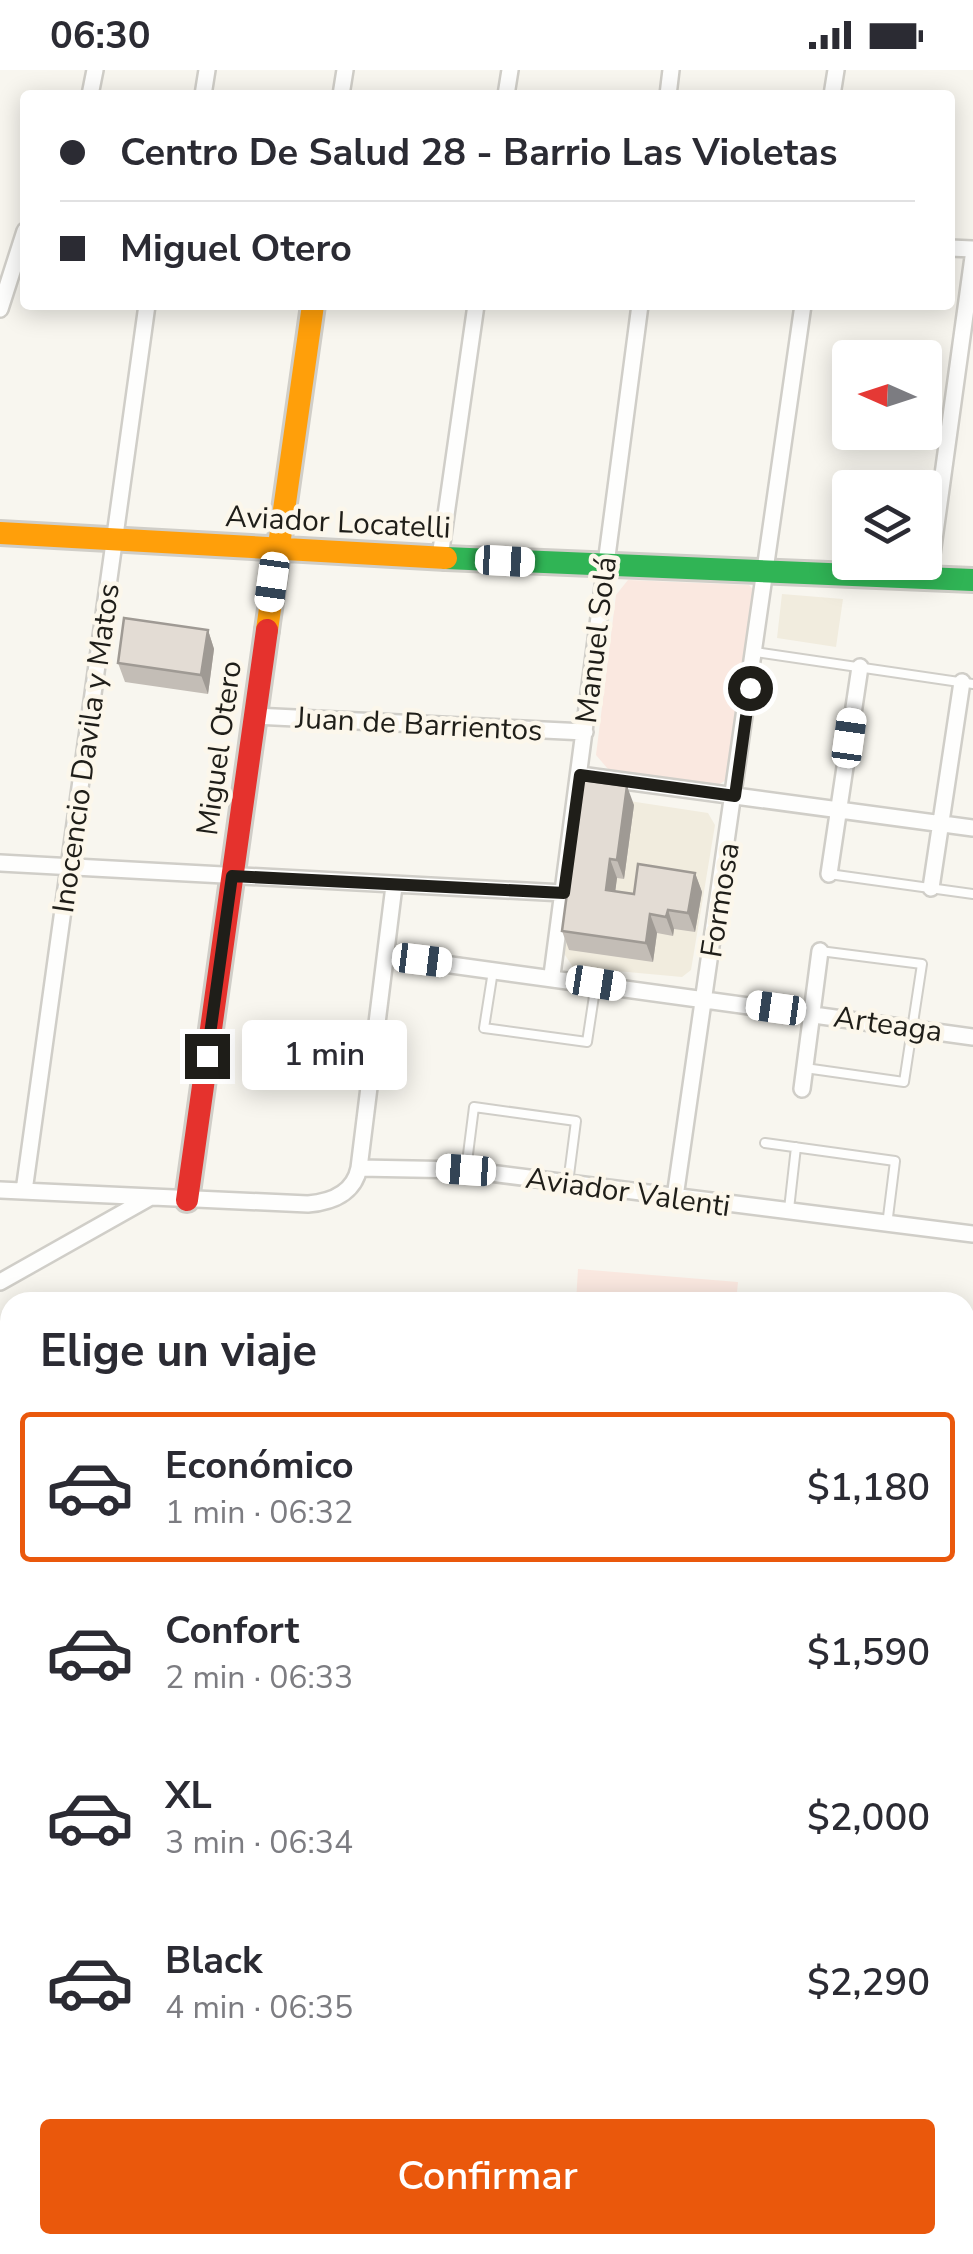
<!DOCTYPE html>
<html lang="es">
<meta charset="utf-8">
<style>
body{margin:0;font-family:"Nunito Sans",sans-serif;background:#f7f7f7;color:#2b2b33;height:100vh;display:flex;flex-direction:column;font-size:38px;white-space:nowrap}
*{box-sizing:border-box;margin:0}
p{font-size:32px;color:#7c7c81}
.icon{flex:none;width:55px;height:55px;fill:none;stroke:currentColor;stroke-width:2;stroke-linecap:round;stroke-linejoin:round}
.map{position:relative;flex:1;overflow:hidden}
.drawer{position:absolute;left:0px;top:1222px;width:975px;height:962px;display:flex;flex-direction:column;background:#fff;border-radius:30px 30px 0 0;box-shadow:0 5px 25px #0003}
.drawer>*{flex:none}
.guide{position:absolute;left:20px;top:20px;width:935px;height:220px;border-radius:10px;box-shadow:0 5px 25px #0003;display:grid;align-content:center;height:220px;padding:0 40px;background:#fff}
.needle{width:65px;rotate:273deg}
.fabs{position:absolute;left:832px;top:270px;display:grid;gap:20px}
.fabs a{display:grid;place-items:center;width:110px;height:110px;border-radius:10px;background:#fff;box-shadow:0 5px 25px #0003;font-size:50px}
.end{position:absolute;width:45px;height:45px;margin:-22px;border:12px solid #1f1e19;background:#fff;box-shadow:0 0 0 5px #fff}
.from{border-radius:50%}
.bubble{position:absolute;height:70px;border-radius:10px;background:#fff;box-shadow:0 5px 25px #0003;font-size:32px;font-weight:600;line-height:70px;text-align:center}
.car{position:absolute;width:30px;height:60px;margin:-30px -15px;border-radius:12px;box-shadow:0 0 8px 2px #0007;background:linear-gradient(#fff 24%,#345 0 40%,#fff 0 76%,#345 0 86%,#fff 0)}
.guide b{display:flex;align-items:center;gap:35px;height:95px;font-size:38px}
.guide b+b{border-top:2px solid #e1e1e2}
.guide i{width:25px;height:25px;background:#2b2b33}
ul{padding:0;list-style:none}
li{display:flex;align-items:center;gap:30px;height:150px;margin:0 20px 15px;padding:0 20px;border:5px solid transparent;border-radius:10px}
li div{flex:1}
li b{display:block;font-size:38px}
li em{font-style:normal;font-weight:600}
li.on{border-color:#ea580c}
li>.icon{width:90px;height:90px;stroke-width:1.5}
h2{padding:0 40px;font-size:45px;line-height:120px}
.action{display:flex;gap:20px;margin-top:auto;padding:20px 40px}
.action a{flex:1;height:115px;border-radius:10px;background:#ea580c;color:#fff;font-size:40px;font-weight:600;line-height:115px;text-align:center}
.status{display:flex;justify-content:space-between;align-items:center;height:70px;padding:0 50px;background:#fff;direction:ltr}
.status svg{height:28px;fill:currentColor}
.map>svg:first-child{display:block}
</style>
<div class="status"><b>06:30</b><svg viewBox="0 0 49 12"><path d="M0 12V9h3v3zM5 12V6h3v6zM10 12V3h3v9zM15 12V0h3v12zM26 1h20v11H26zM47 4h2v5h-2z"/></svg></div>
<div class="map">
<svg width="973" height="2184" viewBox="0 0 973 2184">
<rect width="100%" height="100%" fill="#f8f6ef"/>
<path fill="#f1ecde" d="M782 524 843 529 836 577 777 568Z
M590 725 708 743 715 755 691 900 682 907 573 897 563 882 585 727Z"/>
<path fill="#fae8e0" d="M628 510 749 515 759 526 731 707 718 715 608 699 596 685 616 525Z
M578 1199 738 1212 736 1232H576Z"/>
<g fill="none" stroke-linecap="round" stroke-linejoin="round">
<defs>
<path id="lane" d="M755 582 973 614
M829 804 973 824
M493 901 484 958 587 972 596 913
M805 998 904 1012 922 894 820 881
M765 1073 895 1091 887 1155
M466 1100 474 1037 576 1051 568 1113
M789 1139 796 1077"/>
<path id="street" d="M90 25 95 0
M203 25 207 0
M341 25 345 0
M506 25 510 0
M668 25 671 0
M832 25 836 0
M950 178 973 179
M0 239 25 161
M440 487 476 235
M929 506 973 187
M254 646 585 662
M580 705 973 758
M0 793 563 823
M829 804 860 597
M931 818 962 612
M386 886 973 967
M552 905 640 235
M802 1019 820 881
M359 1098 466 1100 973 1164
M0 1120 308 1134C332 1132 354 1123 359 1098L394 816
M24 1121 147 235
M675 1127 803 235
M0 1212 149 1128
M0 1311 10 1310
M965 1377 973 1378
M0 1615H10
M965 1754 973 1755
M0 1857 10 1858
M965 2048 973 2049
M0 2067H10
M268 2184 269 2175
M595 2184V2175"/>
<path id="fast" d="M446 488 973 510
M965 1729 973 1589"/>
<path id="slow" d="M0 463 446 488
M267 560 313 235"/>
<path id="jam" d="M187 1130 267 560
M943 2184 944 2175"/>
</defs>
<use href="#lane" stroke="#d0cec8" stroke-width="12"/>
<use href="#street" stroke="#d0cec8" stroke-width="20"/>
<use href="#fast" stroke="#d0cec8" stroke-width="28"/>
<use href="#slow" stroke="#d0cec8" stroke-width="28"/>
<use href="#jam" stroke="#d0cec8" stroke-width="28"/>
<use href="#lane" stroke="#fefefd" stroke-width="8"/>
<use href="#street" stroke="#fefefd" stroke-width="15"/>
<use href="#fast" stroke="#30b455" stroke-width="22"/>
<use href="#slow" stroke="#ff9f0a" stroke-width="22"/>
<use href="#jam" stroke="#e5322d" stroke-width="22"/>
</g>
<path fill="#c3bdb6" d="M208 560 214 579 208 624 125 612 118 593Z
M634 735 624 809 617 808 615 821 634 824 695 803 702 822 695 862 674 859 673 866 657 863 653 892 569 880 562 861Z"/>
<path fill="#9f9a94" d="M208 560 214 579 208 624 201 605Z
M627 716 634 735 624 809 617 790Z
M610 789 617 808 613 839 606 820Z
M695 803 702 822 695 862 688 843Z
M668 840 674 859 673 866 666 847Z
M650 844 657 863 653 892 646 873Z"/>
<path fill="#e3dcd4" stroke="#9f9a94" stroke-width="2.5" d="M124 548 208 560 201 605 118 593Z
M582 710 627 716 617 790 610 789 606 820 634 824 638 794 695 803 688 843 668 840 666 847 650 844 646 873 562 861Z"/>
<g fill="none" stroke-linecap="round" stroke-linejoin="round">
<path stroke="#1f1e19" stroke-width="12" d="M207 986 232 806 564 823 580 705 735 726 750 618"/>
</g>
<g text-anchor="middle" stroke-width="9" stroke-linejoin="round" paint-order="stroke">
<g font-size="30" fill="#1f1e19" stroke="#fcf7eb">
<text transform="translate(338 452) rotate(3)" y="10">Aviador Locatelli</text>
<text transform="translate(596 570) rotate(-83)" y="10">Manuel Solá</text>
<text transform="translate(419 654) rotate(3)" y="10">Juan de Barrientos</text>
<text transform="translate(86 678) rotate(-82)" y="10">Inocencio Davila y Matos</text>
<text transform="translate(219 678) rotate(-82)" y="10">Miguel Otero</text>
<text transform="translate(720 830) rotate(-81)" y="10">Formosa</text>
<text transform="translate(888 954) rotate(8)" y="10">Arteaga</text>
<text transform="translate(628 1122) rotate(8)" y="10">Aviador Valenti</text>
</g>
</g>
</svg>
<div class="fabs">
<a><svg class="needle" viewBox="-14 -14 28 28"><path d="M0-13l5 13h-10z" fill="#e53935"/><path d="M0 13l5-13h-10z" fill="#7c7c81"/></svg></a>
<a><svg class="icon" aria-label="layers" viewBox="0 0 24 24"><path d="M12 4l9 5-9 5-9-5zM3 14l9 5 9-5"/></svg></a>
</div>
<i class="end from" style="left:750px;top:618px"></i>
<i class="end" style="left:207px;top:986px"></i>
<div class="bubble" style="left:242px;top:950px;width:165px">1 min</div>
<i class="car" style="left:505px;top:491px;rotate:93deg"></i>
<i class="car" style="left:272px;top:512px;rotate:188deg"></i>
<i class="car" style="left:849px;top:668px;rotate:8deg"></i>
<i class="car" style="left:422px;top:890px;rotate:97deg"></i>
<i class="car" style="left:596px;top:913px;rotate:99deg"></i>
<i class="car" style="left:776px;top:938px;rotate:278deg"></i>
<i class="car" style="left:466px;top:1100px;rotate:274deg"></i>
<div class="guide">
<b><i class="from"></i>Centro De Salud 28 - Barrio Las Violetas</b>
<b><i></i>Miguel Otero</b>
</div>
<section class="drawer">
<h2>Elige un viaje</h2>
<ul>
<li class="on"><svg class="icon" aria-label="car" viewBox="0 0 24 24"><path d="M5 17H2v-5l4-1 3-4h7l3 4 3 1v5h-3M9 17h6M6 11h13"/><circle cx="7" cy="17" r="2"/><circle cx="17" cy="17" r="2"/></svg><div><b>Económico</b><p>1 min · 06:32</p></div><em>$1,180</em></li>
<li><svg class="icon" aria-label="car" viewBox="0 0 24 24"><path d="M5 17H2v-5l4-1 3-4h7l3 4 3 1v5h-3M9 17h6M6 11h13"/><circle cx="7" cy="17" r="2"/><circle cx="17" cy="17" r="2"/></svg><div><b>Confort</b><p>2 min · 06:33</p></div><em>$1,590</em></li>
<li><svg class="icon" aria-label="car" viewBox="0 0 24 24"><path d="M5 17H2v-5l4-1 3-4h7l3 4 3 1v5h-3M9 17h6M6 11h13"/><circle cx="7" cy="17" r="2"/><circle cx="17" cy="17" r="2"/></svg><div><b>XL</b><p>3 min · 06:34</p></div><em>$2,000</em></li>
<li><svg class="icon" aria-label="car" viewBox="0 0 24 24"><path d="M5 17H2v-5l4-1 3-4h7l3 4 3 1v5h-3M9 17h6M6 11h13"/><circle cx="7" cy="17" r="2"/><circle cx="17" cy="17" r="2"/></svg><div><b>Black</b><p>4 min · 06:35</p></div><em>$2,290</em></li>
</ul>
<div class="action"><a>Confirmar</a></div>
</section>
</div>
